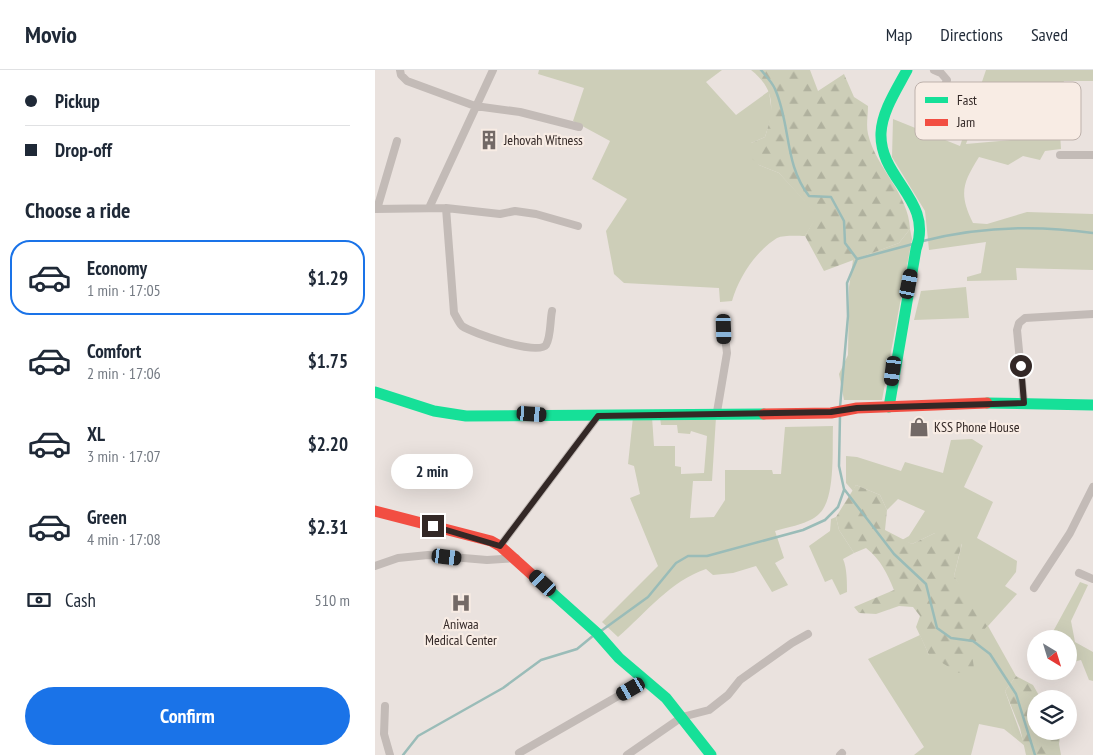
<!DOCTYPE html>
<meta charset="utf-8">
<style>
body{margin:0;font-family:"PT Sans Narrow",sans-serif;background:#f6f6f7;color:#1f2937;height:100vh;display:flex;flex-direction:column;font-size:19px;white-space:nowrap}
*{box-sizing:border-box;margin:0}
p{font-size:16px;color:#747a83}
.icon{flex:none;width:28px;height:28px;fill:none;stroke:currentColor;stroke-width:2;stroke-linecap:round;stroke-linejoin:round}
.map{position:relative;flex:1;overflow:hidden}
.panel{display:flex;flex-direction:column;background:#fff;width:375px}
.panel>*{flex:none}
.top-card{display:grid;align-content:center;height:110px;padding:0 25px;background:#fff}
.needle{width:32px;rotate:142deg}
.fabs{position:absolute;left:652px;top:560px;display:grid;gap:10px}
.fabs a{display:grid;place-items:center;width:50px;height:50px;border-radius:50%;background:#fff;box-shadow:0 5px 20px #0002;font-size:25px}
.end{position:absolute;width:22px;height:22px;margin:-11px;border:6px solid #332826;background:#fff;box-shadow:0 0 0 2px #fff}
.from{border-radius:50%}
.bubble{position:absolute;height:35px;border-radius:18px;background:#fff;box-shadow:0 5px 20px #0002;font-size:16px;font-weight:800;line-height:35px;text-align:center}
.car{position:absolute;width:15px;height:30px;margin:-15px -8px;border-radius:6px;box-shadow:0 0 4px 1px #0007;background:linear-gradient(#222 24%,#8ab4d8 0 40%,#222 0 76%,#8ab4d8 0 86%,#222 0)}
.top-card b{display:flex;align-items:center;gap:18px;height:48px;font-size:19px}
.top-card b+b{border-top:1px solid #e0e1e3}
.top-card i{width:12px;height:12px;background:#1f2937}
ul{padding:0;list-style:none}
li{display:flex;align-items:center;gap:15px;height:75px;margin:0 10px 8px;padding:0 15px;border:2px solid transparent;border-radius:20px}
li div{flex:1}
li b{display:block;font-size:19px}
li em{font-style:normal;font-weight:800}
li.on{border-color:#1a73e8}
li>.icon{width:45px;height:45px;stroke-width:1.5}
h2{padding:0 25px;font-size:22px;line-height:60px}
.pay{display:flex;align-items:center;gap:12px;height:55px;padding:0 25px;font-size:19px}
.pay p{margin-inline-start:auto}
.button{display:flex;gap:10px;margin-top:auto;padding:10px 25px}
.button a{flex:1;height:58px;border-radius:30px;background:#1a73e8;color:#fff;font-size:20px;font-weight:800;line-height:58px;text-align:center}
header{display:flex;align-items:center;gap:30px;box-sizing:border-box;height:70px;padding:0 25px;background:#fff;border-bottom:1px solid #e0e1e3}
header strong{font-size:24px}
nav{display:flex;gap:28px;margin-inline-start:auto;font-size:18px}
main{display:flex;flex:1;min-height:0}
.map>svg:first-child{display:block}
</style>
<header>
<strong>Movio</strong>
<nav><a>Map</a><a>Directions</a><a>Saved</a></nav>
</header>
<main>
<section class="panel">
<div class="top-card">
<b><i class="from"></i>Pickup</b>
<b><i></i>Drop-off</b>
</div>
<h2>Choose a ride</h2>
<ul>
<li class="on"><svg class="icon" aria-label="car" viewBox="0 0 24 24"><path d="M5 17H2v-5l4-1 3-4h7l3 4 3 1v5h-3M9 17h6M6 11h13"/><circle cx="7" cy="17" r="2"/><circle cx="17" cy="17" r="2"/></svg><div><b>Economy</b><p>1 min · 17:05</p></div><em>$1.29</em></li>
<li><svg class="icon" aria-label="car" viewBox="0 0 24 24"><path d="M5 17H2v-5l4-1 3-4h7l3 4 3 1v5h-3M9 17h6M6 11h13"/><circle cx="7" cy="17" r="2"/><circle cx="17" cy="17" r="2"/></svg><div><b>Comfort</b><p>2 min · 17:06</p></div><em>$1.75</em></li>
<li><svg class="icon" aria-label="car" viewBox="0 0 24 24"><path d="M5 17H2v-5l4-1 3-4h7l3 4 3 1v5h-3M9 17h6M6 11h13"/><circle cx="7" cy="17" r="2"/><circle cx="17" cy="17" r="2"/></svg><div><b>XL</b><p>3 min · 17:07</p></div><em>$2.20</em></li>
<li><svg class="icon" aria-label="car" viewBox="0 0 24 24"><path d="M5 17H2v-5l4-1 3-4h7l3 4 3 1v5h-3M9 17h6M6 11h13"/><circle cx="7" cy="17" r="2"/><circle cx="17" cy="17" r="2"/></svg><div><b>Green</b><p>4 min · 17:08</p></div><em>$2.31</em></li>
</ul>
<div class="pay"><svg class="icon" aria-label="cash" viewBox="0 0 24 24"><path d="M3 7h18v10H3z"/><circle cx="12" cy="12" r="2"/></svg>Cash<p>510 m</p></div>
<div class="button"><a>Confirm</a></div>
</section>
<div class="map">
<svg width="718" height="685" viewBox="0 0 718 685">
<defs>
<pattern id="forest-firs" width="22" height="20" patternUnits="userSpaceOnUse" patternTransform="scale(1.25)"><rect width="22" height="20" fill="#cdceb8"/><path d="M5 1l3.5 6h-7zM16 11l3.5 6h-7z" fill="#b0b19e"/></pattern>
</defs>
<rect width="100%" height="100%" fill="#eae2de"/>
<path fill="#cdceb8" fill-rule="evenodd" d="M164 0H347L331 12 361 45 394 21 397 44 390 67 376 73 384 95 404 103 443 145 430 166C422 166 409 165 402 168 380 182 364 207 357 231L345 232 344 218 249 213 239 204 231 161 252 129 217 109 235 71 198 51 209 18 163 4Z
M611 0H718V11H689L683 30 686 79 670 81 665 90 648 86 633 95 604 87C587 114 584 124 598 153L612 154 652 142 718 144V200L641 198 642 210 592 211V207L606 203 611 172 554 180 550 141 517 87 518 49 585 76ZM610 17 653 29 636 70 591 74Z
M535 159 537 169 507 330H469L464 304 473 285 474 217 478 190 524 173Z
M591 217 594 248 539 250 546 221Z
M258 347H277L279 376H300V396L306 397V404L329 403 332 366 316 361 315 364 303 363 302 355H286L285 347H341L337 411H318L315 448 339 447 350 430V400H397L398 404H406L410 357 458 356C457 379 461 429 444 444 434 454 413 457 400 461L409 488 400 493 413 515 397 522 381 496 358 503 338 505 331 499C295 511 271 543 243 567L227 552 283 496 255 428 265 424 259 396 253 394Z
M597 369 608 376 589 417 618 432 602 468 642 491 641 502 630 516 642 524 613 556 641 606 630 621 650 676 629 659 604 654 596 685H539L549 677 493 589 545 565 554 585 588 522 579 506 587 474 560 463 537 474 527 470 534 466 550 441 523 429 512 440 505 425 481 415 478 421 471 413V386L482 387 526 401 530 392 568 403 576 370Z
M461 447 464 460 479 483 468 489C472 498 472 512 472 522L465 525 457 509 450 512 434 476 455 461 456 449Z
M705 512 713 515 696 551 700 572 718 582V611L714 610 706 590 694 593V569H674Z"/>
<path fill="url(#forest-firs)" d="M376 0H435L443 21 469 4 479 27 493 36C493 45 491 55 493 64 501 98 534 124 535 159L524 173 449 201 430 166 442 145 404 103 384 95 371 83 376 73 390 67C399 39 401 20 376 0Z
M481 415 505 425 512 440 510 460 537 474 560 463 580 461 587 473 579 506 612 556 596 578 599 598 584 603 554 585 541 557 545 546 538 537 524 536 501 544 484 543 479 537 519 520C512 503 506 490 491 478L479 483 464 460 461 447Z
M641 606 658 615 666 629H661V661H686L684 674 686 685H651L645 658 630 621Z"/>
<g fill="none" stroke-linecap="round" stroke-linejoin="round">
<path stroke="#9abcb8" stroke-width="2.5" d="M386 0C391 6 397 12 400 19 416 55 409 94 434 126L456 127 469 151 470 173 482 189 472 213 473 246 465 337
M548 171C603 157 662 155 718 163
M482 189 538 174
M465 345 464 396 469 419 519 484 551 514 562 558 576 568 598 571 615 584 641 624 660 685
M226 561 273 527 301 493 313 486H332L428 460 450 450 463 437 469 420
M28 685 43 666 128 618 166 590 202 579 219 565"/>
<path stroke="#c3bbb7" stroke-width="8" d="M25 0 26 5 32 11 100 36 145 42 204 57
M558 47 572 10 566 3 559 0
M685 85H718
M54 138 118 0
M71 138 79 243C81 246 84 253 87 256 97 263 163 286 171 275 176 267 175 250 177 241
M0 139 71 138 125 144 140 141 161 144 203 156
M2 139 22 71
M649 333 642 260 644 253 650 248 718 244
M342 342 352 283 349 259
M125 476 223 346
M0 496 23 488 53 485 112 490 141 488
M704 503 718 509
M659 518 695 463 718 417
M10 636 9 664 15 685
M144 683 271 610
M252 685 307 647 334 640 353 625 365 610 417 573 433 564
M465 685 467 683"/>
<path stroke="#16e098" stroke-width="11" d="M0 322 59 341 91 346 389 344
M612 333 718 335
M514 337 541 179C559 130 504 109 506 63 507 41 522 19 532 0
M174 520 222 563 244 588 291 628 336 685"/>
<path stroke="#f24e42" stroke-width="11" d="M389 344 456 343 482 338 612 333
M0 441 116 471 125 476 174 520"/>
</g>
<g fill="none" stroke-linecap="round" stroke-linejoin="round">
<path stroke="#332826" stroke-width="6" d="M58 456 125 476 223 346 456 342 482 338 649 333 646 296"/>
</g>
<defs>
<symbol id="building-bare" viewBox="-9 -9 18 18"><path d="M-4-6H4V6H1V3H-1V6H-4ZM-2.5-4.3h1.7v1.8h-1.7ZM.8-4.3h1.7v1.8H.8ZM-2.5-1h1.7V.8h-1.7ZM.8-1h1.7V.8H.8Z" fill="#736966" stroke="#f8ece4" stroke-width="2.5" paint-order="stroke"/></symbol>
<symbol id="shop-bare" viewBox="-9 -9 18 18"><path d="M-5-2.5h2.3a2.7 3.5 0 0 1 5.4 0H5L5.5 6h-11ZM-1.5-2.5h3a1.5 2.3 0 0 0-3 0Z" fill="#736966" stroke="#f8ece4" stroke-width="2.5" paint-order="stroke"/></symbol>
<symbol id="hospital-bare" viewBox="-9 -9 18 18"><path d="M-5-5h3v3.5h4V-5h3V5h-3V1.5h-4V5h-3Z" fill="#736966" stroke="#f8ece4" stroke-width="2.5" paint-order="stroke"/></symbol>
</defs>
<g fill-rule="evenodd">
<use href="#building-bare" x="100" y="56" width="28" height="28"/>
<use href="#shop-bare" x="530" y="343" width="28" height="28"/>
<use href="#hospital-bare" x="72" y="519" width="28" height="28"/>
</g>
<g text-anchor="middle" stroke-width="4.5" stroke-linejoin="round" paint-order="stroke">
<g font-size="14" fill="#332826" stroke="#f8ece4" text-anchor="start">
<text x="129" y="75">Jehovah Witness</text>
<text x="559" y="362">KSS Phone House</text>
<text x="86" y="559" text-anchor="middle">Aniwaa<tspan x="86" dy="16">Medical Center</tspan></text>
</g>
</g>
<rect x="540" y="12" width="166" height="58" rx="8" fill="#f8ece4" stroke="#bdb1ab" stroke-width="1"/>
<rect x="550" y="27" width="23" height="6" fill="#16e098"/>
<rect x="550" y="49" width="23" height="7" fill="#f24e42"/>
<g font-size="14" fill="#332826">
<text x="582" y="35">Fast</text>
<text x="582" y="57">Jam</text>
</g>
</svg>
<div class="fabs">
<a><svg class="needle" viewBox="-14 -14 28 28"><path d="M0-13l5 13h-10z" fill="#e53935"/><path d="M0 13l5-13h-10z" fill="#747a83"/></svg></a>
<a><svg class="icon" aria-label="layers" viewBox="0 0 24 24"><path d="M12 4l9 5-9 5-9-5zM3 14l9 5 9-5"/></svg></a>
</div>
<i class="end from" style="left:646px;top:296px"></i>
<i class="end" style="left:58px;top:456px"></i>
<div class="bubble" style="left:16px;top:384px;width:82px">2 min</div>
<i class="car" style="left:534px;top:214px;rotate:11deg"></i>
<i class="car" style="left:349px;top:259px;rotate:178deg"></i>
<i class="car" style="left:518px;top:301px;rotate:187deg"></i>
<i class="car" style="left:157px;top:344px;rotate:94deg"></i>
<i class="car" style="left:72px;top:487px;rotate:97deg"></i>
<i class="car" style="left:168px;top:513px;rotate:313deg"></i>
<i class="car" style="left:256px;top:619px;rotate:240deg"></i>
</div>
</main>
